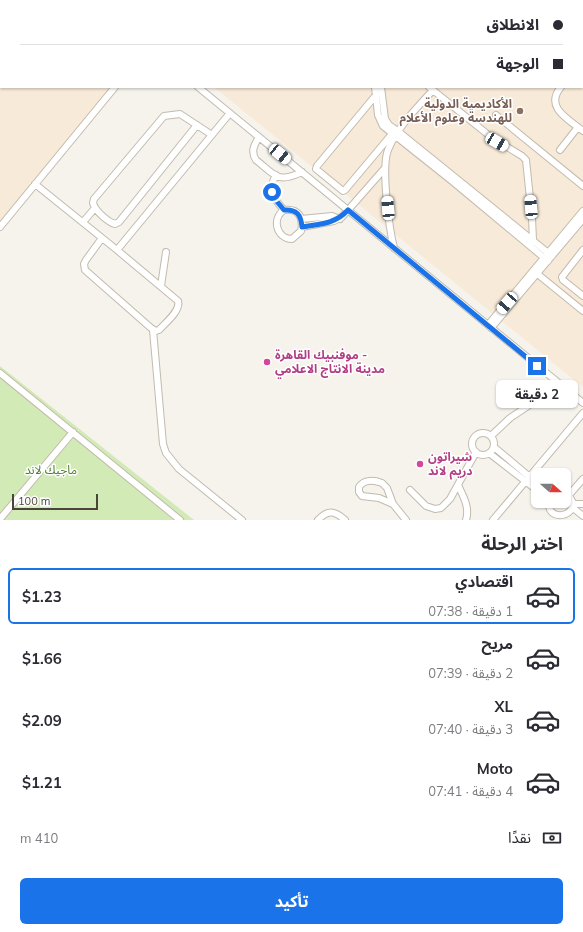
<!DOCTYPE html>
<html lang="ar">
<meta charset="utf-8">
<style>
body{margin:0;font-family:Mulish,"Noto Sans Arabic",sans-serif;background:#f2f2f3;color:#2b2b33;direction:rtl;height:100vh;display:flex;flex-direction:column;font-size:15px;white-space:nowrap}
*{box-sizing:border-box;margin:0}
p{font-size:13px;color:#7c7c81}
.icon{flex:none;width:22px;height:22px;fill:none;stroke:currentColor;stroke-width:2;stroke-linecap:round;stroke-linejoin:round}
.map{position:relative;height:520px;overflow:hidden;direction:ltr}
.details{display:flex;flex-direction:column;background:#fff;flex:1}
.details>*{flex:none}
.hud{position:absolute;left:0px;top:0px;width:583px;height:88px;box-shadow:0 1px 3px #0004;direction:rtl;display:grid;align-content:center;height:88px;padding:0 20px;background:#fff}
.needle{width:26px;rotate:111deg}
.fabs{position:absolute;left:531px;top:468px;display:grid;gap:8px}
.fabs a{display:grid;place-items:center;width:40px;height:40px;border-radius:6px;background:#fff;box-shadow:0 1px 3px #0004;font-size:20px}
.scale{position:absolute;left:12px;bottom:10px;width:86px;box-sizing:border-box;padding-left:4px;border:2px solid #4b4439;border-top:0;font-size:11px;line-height:14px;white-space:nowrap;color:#4b4439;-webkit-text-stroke:3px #fff;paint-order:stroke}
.end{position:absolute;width:18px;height:18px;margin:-9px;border:5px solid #1a73e8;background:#fff;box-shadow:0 0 0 2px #fff}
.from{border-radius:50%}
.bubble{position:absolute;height:28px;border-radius:6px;background:#fff;box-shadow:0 1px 3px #0004;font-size:13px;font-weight:700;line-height:28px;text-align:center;direction:rtl}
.car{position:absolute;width:12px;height:24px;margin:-12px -6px;border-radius:5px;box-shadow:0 0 3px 1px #0007;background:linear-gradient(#fff 24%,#345 0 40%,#fff 0 76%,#345 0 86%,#fff 0)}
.hud b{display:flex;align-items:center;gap:14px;height:38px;font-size:15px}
.hud b+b{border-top:1px solid #e1e1e2}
.hud i{width:10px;height:10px;background:#2b2b33}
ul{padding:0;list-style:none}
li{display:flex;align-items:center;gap:12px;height:56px;margin:0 8px 6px;padding:0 12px;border:2px solid transparent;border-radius:6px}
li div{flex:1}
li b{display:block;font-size:15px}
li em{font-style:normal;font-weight:700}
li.active{border-color:#1a73e8}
li>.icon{width:36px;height:36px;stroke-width:1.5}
h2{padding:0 20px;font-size:18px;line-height:48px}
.pay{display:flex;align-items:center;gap:10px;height:44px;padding:0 20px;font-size:15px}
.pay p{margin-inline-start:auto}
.action{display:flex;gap:8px;margin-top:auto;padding:8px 20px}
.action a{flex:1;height:46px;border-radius:6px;background:#1a73e8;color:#fff;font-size:16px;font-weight:700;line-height:46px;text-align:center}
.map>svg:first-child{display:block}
</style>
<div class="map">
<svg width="583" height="520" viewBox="0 0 583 520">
<rect width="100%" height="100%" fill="#f6f3ec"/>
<path fill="#f7ead8" d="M0 0H583V387L214 87H582V1H1V87H117L0 229Z"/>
<path fill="#d2eab5" d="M0 366 194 520H0Z"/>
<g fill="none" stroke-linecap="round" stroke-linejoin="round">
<defs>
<path id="minor" d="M73 0 74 1
M367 0V1
M372 0 373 1
M65 1 66 0
M135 1V0
M184 1V0
M0 58 1 57
M582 61 583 60
M198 87 583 403
M375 87 378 115 383 126 452 181 548 261
M381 87 385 119 389 125 399 132 552 256
M429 87 491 137 522 156 526 160 532 218 533 240 531 242
M561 87C544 107 568 119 583 131
M376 95 317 166 316 169 343 191 345 190 392 134
M496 115 583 186
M197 125 119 222 115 224C108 222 95 211 93 203L94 199 164 116 180 114 212 135
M259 137C255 144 250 151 256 160 275 175 277 184 302 172
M560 150 578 127
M276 175C267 191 273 198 284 210
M35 184 117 250 178 301C181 311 165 323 159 330L156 331 151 328 85 270 84 264 86 260 102 238
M284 210C298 208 304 217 301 231L292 239C277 239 271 219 284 210Z
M301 219 332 216 340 219
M83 222 95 208
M0 227 115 87
M302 227 334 221 342 217 385 168
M394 248C389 228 381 167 388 150 397 127 417 108 433 90
M117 250 230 113
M583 250 562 277 563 280 583 296
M535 272 583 311
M161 286 166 252
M488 325 583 211
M491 328 583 219
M153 330 163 444 166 453 179 469 242 520
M0 373 180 520
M472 444a11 11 0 1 1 22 0a11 11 0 1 1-22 0Z
M491 436 510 418 528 406 541 390
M494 447 538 484
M489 453 538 491
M458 485C463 496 470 507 466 520
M410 490 426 506 435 509 441 508 450 499 476 452
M569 495 583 479
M550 501C544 519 573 520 573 503L569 495 564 493
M393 504 379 498 362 496 359 492V487C364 479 374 480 382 483L387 488 393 504 406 520
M573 504H583
M573 508 583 516
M0 519 73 432
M318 520C328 509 335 511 345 520
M493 520 583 413"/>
</defs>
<use href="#minor" stroke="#c2bbae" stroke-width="8"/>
<use href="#minor" stroke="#fff" stroke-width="6"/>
</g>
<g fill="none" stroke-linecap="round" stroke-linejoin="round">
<path stroke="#1a73e8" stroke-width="5" d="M272 192 274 198 284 210C297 209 301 215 302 227 320 224 335 224 348 210L537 366"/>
</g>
<circle fill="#8d6e63" stroke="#fff" stroke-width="1.5" cx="520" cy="111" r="4"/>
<g fill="#d1479c" stroke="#fff" stroke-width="1.5">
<circle cx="267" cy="362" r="4"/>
<circle cx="420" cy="464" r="4"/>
</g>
<g text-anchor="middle" stroke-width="3" stroke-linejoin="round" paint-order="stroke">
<g font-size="12" font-weight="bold" fill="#785e54" stroke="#fff" text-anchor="end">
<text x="512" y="108">الأكاديمية الدولية<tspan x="512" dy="14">للهندسة وعلوم الأعلام</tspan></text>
</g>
<g font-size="12" font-weight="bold" fill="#b23c85" stroke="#fff" text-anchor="start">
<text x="275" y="359">موفنبيك القاهرة -<tspan x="275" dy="14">مدينة الانتاج الاعلامي</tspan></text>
<text x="428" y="461">شيراتون<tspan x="428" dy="14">دريم لاند</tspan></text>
</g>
<g font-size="12" fill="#4a7f2a" stroke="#fff">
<text x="51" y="474">ماجيك لاند</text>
</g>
</g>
</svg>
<div class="fabs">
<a><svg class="needle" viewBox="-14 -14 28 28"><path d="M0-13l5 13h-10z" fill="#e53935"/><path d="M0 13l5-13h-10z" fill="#7c7c81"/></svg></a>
</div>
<div class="scale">100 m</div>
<i class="end from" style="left:272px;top:192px"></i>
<i class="end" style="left:537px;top:366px"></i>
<div class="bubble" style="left:496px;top:380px;width:82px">2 دقيقة</div>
<i class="car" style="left:497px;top:142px;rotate:120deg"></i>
<i class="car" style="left:280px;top:154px;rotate:129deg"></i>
<i class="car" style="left:531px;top:207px;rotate:355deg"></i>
<i class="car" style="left:388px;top:208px;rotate:355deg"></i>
<i class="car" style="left:507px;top:303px;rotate:221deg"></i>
<div class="hud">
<b><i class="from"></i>الانطلاق</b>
<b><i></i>الوجهة</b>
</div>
</div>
<section class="details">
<h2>اختر الرحلة</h2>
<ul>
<li class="active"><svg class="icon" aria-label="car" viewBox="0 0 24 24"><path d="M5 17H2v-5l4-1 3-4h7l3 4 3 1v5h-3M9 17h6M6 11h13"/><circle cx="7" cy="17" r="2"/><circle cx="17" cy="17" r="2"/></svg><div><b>اقتصادي</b><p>1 دقيقة · 07:38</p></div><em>$1.23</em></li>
<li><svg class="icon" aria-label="car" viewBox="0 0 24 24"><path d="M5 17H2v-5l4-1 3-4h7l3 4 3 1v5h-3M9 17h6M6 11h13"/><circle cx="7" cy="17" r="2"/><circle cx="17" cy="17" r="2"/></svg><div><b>مريح</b><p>2 دقيقة · 07:39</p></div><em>$1.66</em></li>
<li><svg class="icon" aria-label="car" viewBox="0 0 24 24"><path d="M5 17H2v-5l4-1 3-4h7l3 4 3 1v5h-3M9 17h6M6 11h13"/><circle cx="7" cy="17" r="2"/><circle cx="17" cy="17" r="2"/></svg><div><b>XL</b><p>3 دقيقة · 07:40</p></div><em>$2.09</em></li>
<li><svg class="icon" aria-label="car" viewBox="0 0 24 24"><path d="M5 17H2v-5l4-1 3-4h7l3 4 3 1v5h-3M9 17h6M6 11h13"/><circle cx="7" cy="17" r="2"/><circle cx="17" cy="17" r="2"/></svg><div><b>Moto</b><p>4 دقيقة · 07:41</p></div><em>$1.21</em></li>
</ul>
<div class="pay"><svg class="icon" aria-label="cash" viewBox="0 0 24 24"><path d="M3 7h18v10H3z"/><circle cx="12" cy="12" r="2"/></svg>نقدًا<p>410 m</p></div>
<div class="action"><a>تأكيد</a></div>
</section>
